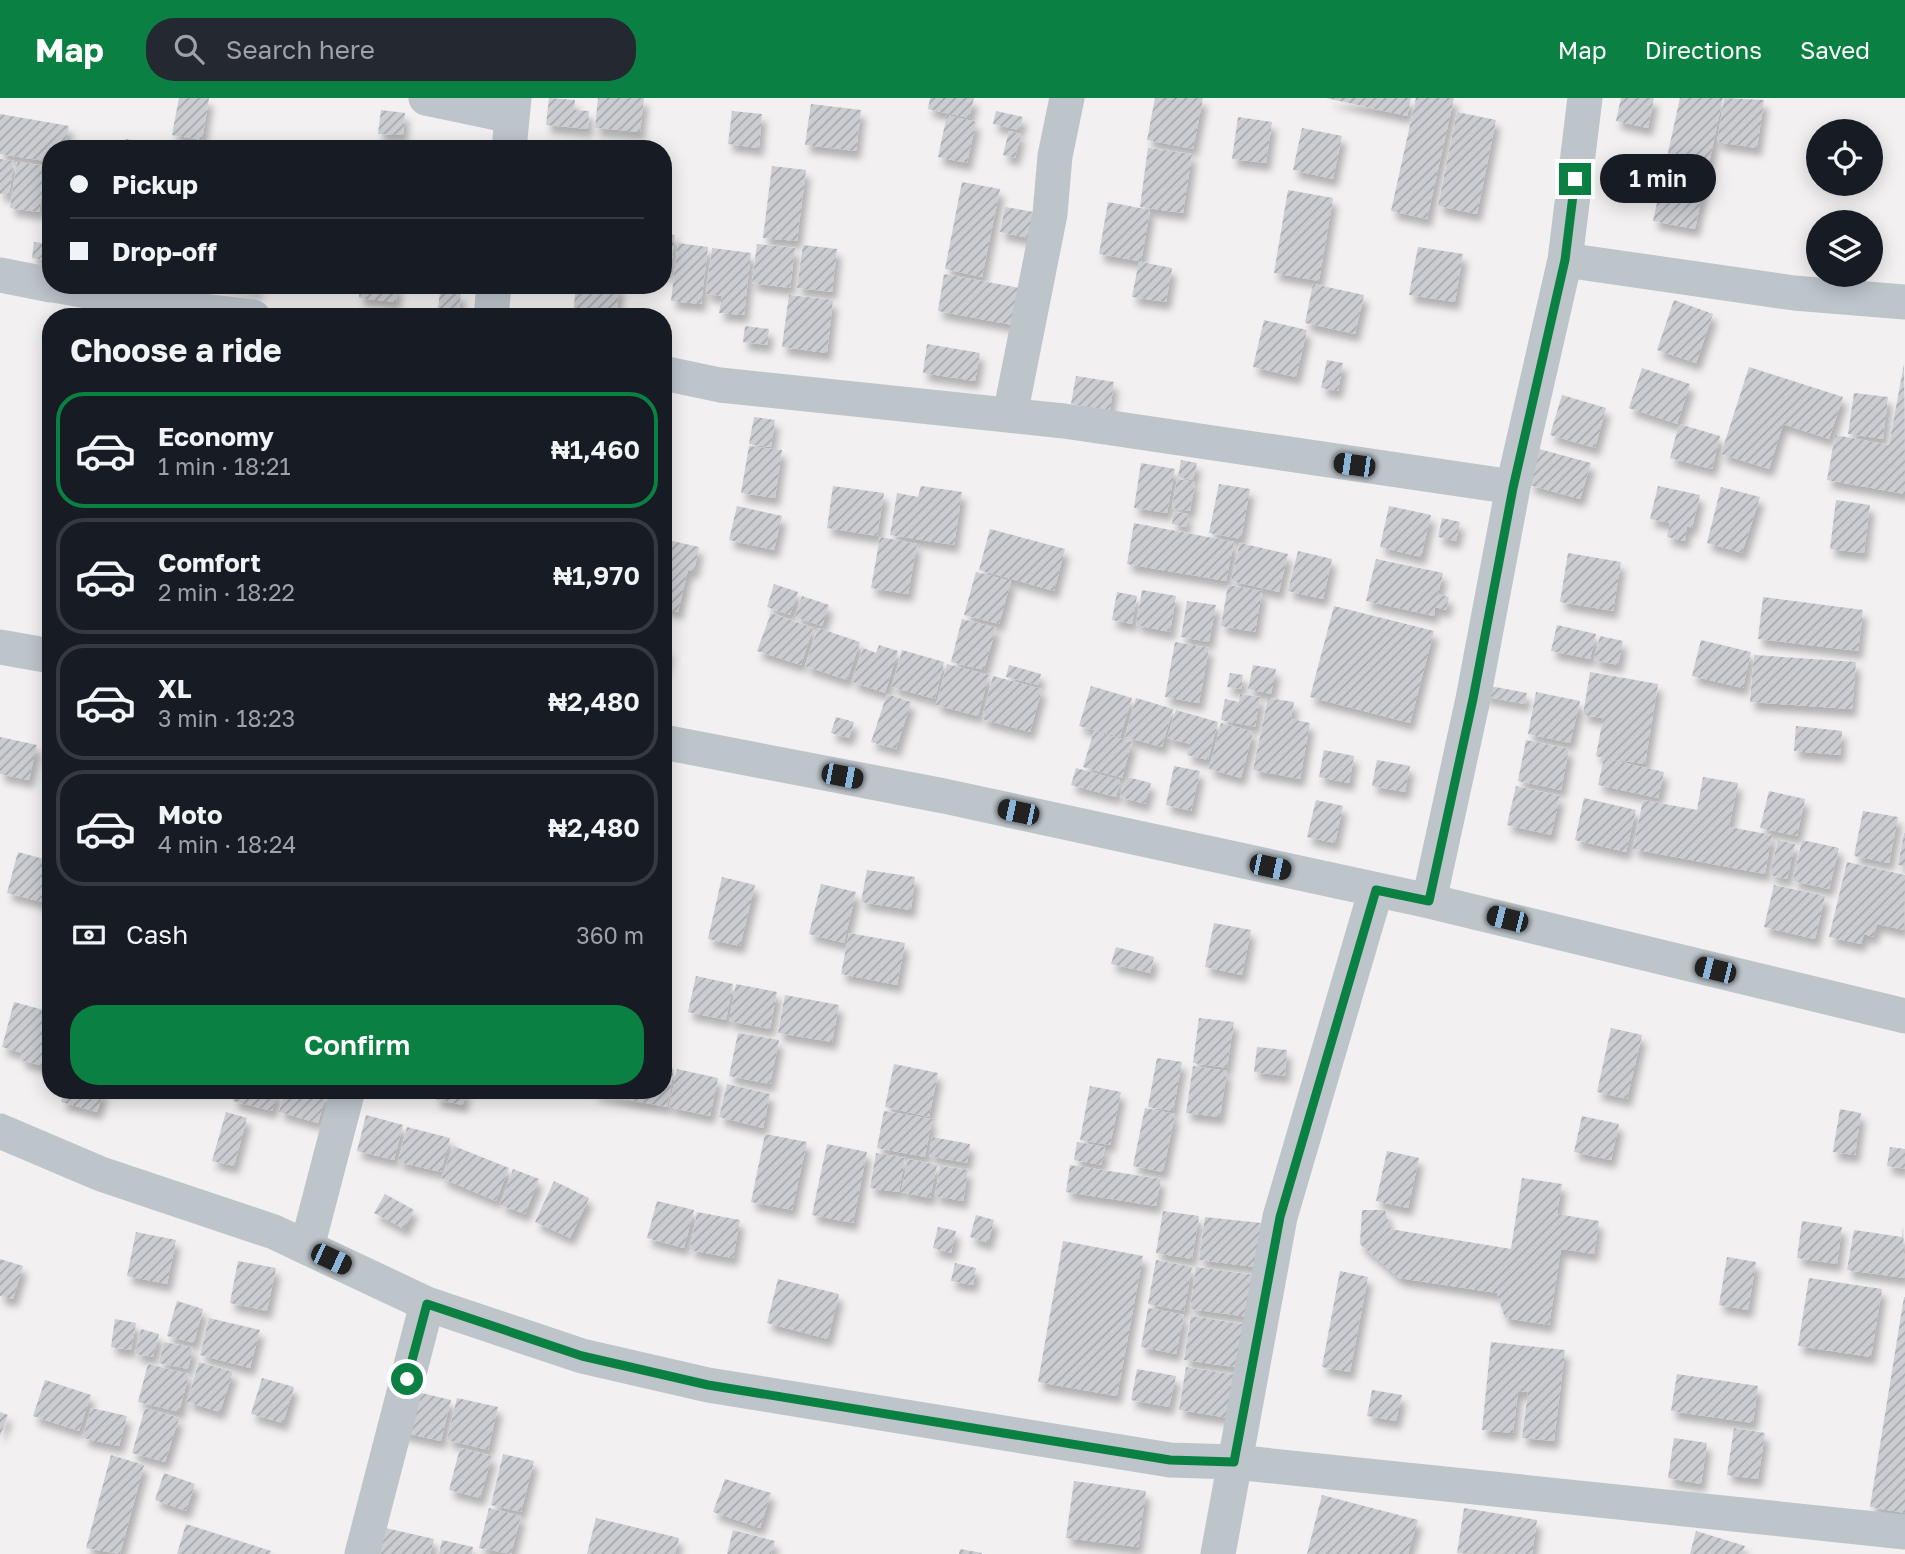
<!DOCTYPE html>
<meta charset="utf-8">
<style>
body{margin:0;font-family:"Golos Text",sans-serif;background:#242831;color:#f1f3f6;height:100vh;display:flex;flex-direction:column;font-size:26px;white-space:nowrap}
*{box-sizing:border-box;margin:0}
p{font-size:23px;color:#9ea1a6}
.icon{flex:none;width:38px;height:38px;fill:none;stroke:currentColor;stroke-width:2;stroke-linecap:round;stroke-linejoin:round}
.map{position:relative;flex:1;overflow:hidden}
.details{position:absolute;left:42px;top:210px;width:630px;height:791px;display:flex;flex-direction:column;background:#171b24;border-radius:28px;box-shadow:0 4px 18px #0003}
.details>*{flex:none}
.guide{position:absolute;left:42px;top:42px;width:630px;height:154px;border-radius:28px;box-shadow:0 4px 18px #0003;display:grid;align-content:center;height:154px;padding:0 28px;background:#171b24}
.fabs{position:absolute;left:1806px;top:21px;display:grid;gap:14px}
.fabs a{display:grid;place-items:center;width:77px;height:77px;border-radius:50%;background:#171b24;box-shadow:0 4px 18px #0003;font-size:35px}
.end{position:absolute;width:32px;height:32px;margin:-16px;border:9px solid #0b8043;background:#fff;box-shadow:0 0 0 4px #fff}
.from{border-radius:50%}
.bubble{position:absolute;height:49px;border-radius:24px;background:#171b24;box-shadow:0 4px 18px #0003;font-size:23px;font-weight:600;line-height:49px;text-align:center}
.car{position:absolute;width:21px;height:42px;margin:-21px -10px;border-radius:9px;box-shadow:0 0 5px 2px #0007;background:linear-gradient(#222 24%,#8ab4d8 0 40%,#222 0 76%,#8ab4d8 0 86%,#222 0)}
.guide b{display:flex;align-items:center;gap:24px;height:66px;font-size:26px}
.guide b+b{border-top:2px solid #363941}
.guide i{width:18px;height:18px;background:#f1f3f6}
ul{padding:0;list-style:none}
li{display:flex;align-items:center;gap:21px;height:116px;margin:0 14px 10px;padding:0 14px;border:4px solid #363941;border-radius:28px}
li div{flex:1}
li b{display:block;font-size:26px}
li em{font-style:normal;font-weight:600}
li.current{border-color:#0b8043}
li>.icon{width:63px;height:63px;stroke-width:1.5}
h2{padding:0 28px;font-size:32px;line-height:84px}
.pay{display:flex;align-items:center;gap:18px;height:77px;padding:0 28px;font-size:26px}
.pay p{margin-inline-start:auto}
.action{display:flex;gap:14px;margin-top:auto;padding:14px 28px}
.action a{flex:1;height:80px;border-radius:28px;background:#0b8043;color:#fff;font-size:28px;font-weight:600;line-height:80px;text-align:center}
header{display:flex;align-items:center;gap:42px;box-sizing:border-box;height:98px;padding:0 35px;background:#0b8043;color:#fff}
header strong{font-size:33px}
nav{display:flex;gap:38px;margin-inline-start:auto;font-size:24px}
.search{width:490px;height:63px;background:#242831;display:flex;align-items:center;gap:18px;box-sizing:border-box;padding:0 24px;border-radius:28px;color:#9ea1a6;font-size:26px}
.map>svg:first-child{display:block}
</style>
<header>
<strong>Map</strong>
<div class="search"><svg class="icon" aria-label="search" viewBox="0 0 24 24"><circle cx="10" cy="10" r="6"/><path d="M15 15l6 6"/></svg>Search here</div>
<nav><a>Map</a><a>Directions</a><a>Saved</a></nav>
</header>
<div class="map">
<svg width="1905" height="1456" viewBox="0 0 1905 1456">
<defs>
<pattern id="building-hatch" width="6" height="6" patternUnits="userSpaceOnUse" patternTransform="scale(1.75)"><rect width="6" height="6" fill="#cbcdd2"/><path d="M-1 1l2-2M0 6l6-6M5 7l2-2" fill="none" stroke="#a7a9ad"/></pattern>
<filter id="shadow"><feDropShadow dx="4.5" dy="8" stdDeviation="3.5" flood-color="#0004"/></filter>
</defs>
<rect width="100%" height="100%" fill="#f2f0f0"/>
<path fill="url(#building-hatch)" filter="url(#shadow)" d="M179 0H209L202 42 172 37Z
M549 0 575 2 574 12 589 13 588 31 546 27Z
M598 0H644L640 34 595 30Z
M930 0H974L969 20 928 11Z
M1155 0H1203L1193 51 1147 42Z
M1326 0H1411L1407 18Z
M1416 0H1454L1427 121 1391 113Z
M1621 0H1654L1648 30 1616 23Z
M1680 0H1723L1695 131 1653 123Z
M1724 0 1764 2 1757 50 1717 44Z
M811 6 861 12 856 53 805 47Z
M381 12 405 15 403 37 378 36Z
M732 13 762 16 759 50 728 46Z
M996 13 1023 19 1019 32 993 26Z
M1457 14 1496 22 1477 116 1438 108Z
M0 16 69 28 64 51H51V64L0 56Z
M947 17 976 24 967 65 938 59Z
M1238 19 1272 24 1266 65 1232 61Z
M1302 30 1342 38 1333 81 1293 72Z
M1009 33 1021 36 1015 60 1003 57Z
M126 41 167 47V51H125Z
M173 42 221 46 220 51H172Z
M1148 50 1192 56 1183 115 1140 109Z
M0 61 14 63 9 97 0 96Z
M17 64 46 68 39 114 10 110Z
M48 68H51V95L44 94Z
M772 68 806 72 797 143 763 140Z
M962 84 1000 91 982 179 945 171Z
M1288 92 1333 100 1319 183 1274 175Z
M1108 104 1150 112 1141 164 1172 170 1166 204 1132 199 1139 163 1099 156Z
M1005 109 1034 114 1029 140 1000 134Z
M663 136 675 137 670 176 663 175Z
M34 144 51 146 49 163 32 160Z
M678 145 708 149 701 206 671 203Z
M757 146 795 150 790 190 752 185Z
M803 147 837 151 832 194 797 190Z
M1418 149 1463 156 1455 204 1409 197Z
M712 150 751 155 744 217 719 215 722 198 706 196Z
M944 176 1025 191 1018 228 938 213Z
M1313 186 1364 197 1355 236 1305 225Z
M204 187H259L258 193Z
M360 187H398L396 204 359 200Z
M576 187H620L616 219H573Z
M440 194 461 195 459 213 438 210Z
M789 197 833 202 827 255 782 249Z
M1674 202 1713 216 1696 265 1657 252Z
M1264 222 1307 232 1296 279 1253 269Z
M745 228 769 231 767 247 743 244Z
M927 246 980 255 975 283 923 275Z
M1327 262 1343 265 1338 293 1321 290Z
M1904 266 1905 396 1827 382 1835 337 1889 347Z
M1749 269 1843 299 1829 341 1783 326 1769 371 1721 356Z
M1642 270 1690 286 1677 326 1629 310Z
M1076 278 1114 284 1110 312 1071 306Z
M1854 295 1888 299 1883 341 1848 336Z
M1562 297 1606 310 1595 350 1550 337Z
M754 319 775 322 771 349 749 346Z
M1679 326 1720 338 1712 371 1670 360Z
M749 348 782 352 775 400 741 395Z
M1539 351 1591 365 1580 401 1529 387Z
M1181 362 1197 365 1193 382 1178 379Z
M1141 365 1175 371 1167 415 1134 410Z
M1177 381 1195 384 1190 413 1172 410Z
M1219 386 1250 391 1241 441 1209 435Z
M833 388 884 395 877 438 827 430Z
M921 388 962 394 954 447 890 437 897 395 918 399Z
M1658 388 1700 397 1692 430 1687 428 1685 443 1667 439 1670 425 1650 421Z
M1721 389 1760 399 1742 455 1707 445Z
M1836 402 1870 407 1864 455 1830 451Z
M737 408 782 418 774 452 729 442Z
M1389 408 1431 417 1421 459 1380 449Z
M1174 414 1188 416 1186 429 1172 426Z
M1442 420 1460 424 1456 443 1438 439Z
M1134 425 1234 444 1226 483 1127 466Z
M990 431 1065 451 1054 493 979 472Z
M880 439 917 446 908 496 871 490Z
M663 441 699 449 694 473 688 472 678 514 663 510Z
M1240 445 1288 456 1279 494 1231 483Z
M1298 453 1332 461 1323 501 1288 493Z
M1568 455 1621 464 1613 513 1560 504Z
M1376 461 1443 475 1438 496 1449 499 1446 512 1435 509 1434 518 1366 503Z
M976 474 1011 483 999 526 964 517Z
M774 486 798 494 790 517 767 509Z
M1228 487 1262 493 1255 534 1221 528Z
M1142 492 1176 498 1170 534 1136 527Z
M1117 494 1137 498 1132 526 1112 522Z
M802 498 829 507 822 528 795 519Z
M1763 499 1863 512 1858 553 1758 541Z
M1187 503 1216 507 1209 544 1181 539Z
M1334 508 1434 533 1410 625 1310 599Z
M771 515 813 530 801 567 757 553Z
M962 521 996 530 984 572 951 564Z
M1557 527 1596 536 1590 561 1551 553Z
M818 530 860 544 847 582 805 568Z
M1600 538 1623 543 1618 567 1594 562Z
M1701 542 1751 554 1743 590 1692 578Z
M1175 544 1209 550 1199 605 1165 599Z
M879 547 898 553 885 595 852 584 863 550 876 555Z
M663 550 669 551 664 573H663Z
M902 552 944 564 935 601 892 589Z
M1754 557 1856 564 1852 611 1750 604Z
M947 566 989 577 978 618 936 607Z
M1009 567 1041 576 1038 587 1006 579Z
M1253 567 1276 571 1271 596 1248 591Z
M1590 574 1658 586 1645 666 1609 661 1664 674 1658 700 1598 687 1604 660 1596 658 1603 620 1583 617Z
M1230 575 1243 577 1241 591 1227 589Z
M993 578 1042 591 1030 634 982 621Z
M1485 587 1527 595 1525 606 1483 598Z
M1091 588 1132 600 1120 639 1079 628Z
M1536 594 1580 603 1570 645 1528 636Z
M887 596 911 604 896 651 871 644Z
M1240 596 1260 599 1255 629 1221 622 1225 601 1239 604Z
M1136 600 1173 611 1162 649 1125 639Z
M1268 600 1294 604 1291 621 1310 625 1300 681 1253 672Z
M1176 612 1218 624 1208 662 1187 657 1190 646 1167 640Z
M836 619 854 624 849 640 831 635Z
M1221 625 1253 634 1241 680 1209 671Z
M1796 628 1842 633 1840 657 1794 653Z
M1094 633 1132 644 1122 680 1083 669Z
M0 639 37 647 29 682 0 676Z
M1526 642 1569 651 1561 692 1518 683Z
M1324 652 1354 658 1349 685 1319 679Z
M1377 662 1410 668 1405 694 1372 688Z
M1174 668 1200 673 1191 713 1166 707Z
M1076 670 1120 682 1116 699 1071 687Z
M1127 679 1151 685 1145 706 1120 699Z
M1703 679 1738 685 1729 729 1772 737 1765 776 1633 751 1643 702 1697 712Z
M1516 688 1560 698 1551 737 1507 727Z
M1769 693 1805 701 1797 738 1760 730Z
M1584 700 1636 712 1626 754 1575 742Z
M1316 702 1343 708 1335 745 1307 739Z
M1863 713 1898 719 1889 765 1854 758Z
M1904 735H1905V768L1898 767Z
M1778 742 1795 746 1787 781 1770 777Z
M1802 742 1839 750 1829 791 1793 783Z
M18 754 51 763V790L46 805 7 795Z
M1847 764 1905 777 1904 832 1877 826 1873 839 1864 836 1861 846 1829 839Z
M867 772 915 779 911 812 861 804Z
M722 779 755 787 740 848 708 841Z
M821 786 856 794 844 845 809 836Z
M1774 787 1825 798 1815 841 1764 829Z
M1214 825 1251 832 1242 877 1205 869Z
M849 835 905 845 897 887 841 876Z
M1116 849 1154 859 1150 875 1111 866Z
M696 878 733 886 726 922 688 914Z
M736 886 777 894 770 931 729 923Z
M785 897 839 907 832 944 778 935Z
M14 904 51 914V970L20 962 22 955 2 949Z
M1199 920 1234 924 1227 970 1193 965Z
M1611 930 1642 937 1627 1001 1597 994Z
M738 935 779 942 770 986 729 978Z
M1257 949 1287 952 1285 978 1254 974Z
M1157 960 1182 964 1173 1013 1148 1009Z
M894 966 938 975 929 1019 885 1009Z
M1193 968 1227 973 1220 1019 1186 1015Z
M663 969 674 971 667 1009 593 995 594 992H663Z
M677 971 718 980 710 1018 669 1009Z
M727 986 770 996 763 1030 719 1019Z
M1090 988 1121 994 1110 1047 1080 1042Z
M65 992H104L97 1014 61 1004Z
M236 992H278L272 1013 233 1003Z
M285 992 327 994 318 1025 279 1014Z
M437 992H466L463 1007 435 1001Z
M1145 1010 1175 1016 1163 1074 1133 1068Z
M1840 1011 1861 1015 1855 1057 1833 1054Z
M884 1013 932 1021 925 1059 877 1050Z
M226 1014 247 1020 234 1068 212 1063Z
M366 1017 403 1027 394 1062 357 1053Z
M1582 1018 1619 1026 1611 1062 1574 1054Z
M407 1029 450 1040 441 1074 398 1064Z
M765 1036 807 1044 792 1112 751 1104Z
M932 1039 970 1046 967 1065 929 1058Z
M1077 1044 1105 1049 1101 1067 1074 1062Z
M827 1046 867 1054 853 1125 812 1117Z
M454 1048 509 1070 496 1103 441 1080Z
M1890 1049 1905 1051V1071L1887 1068Z
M1387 1053 1419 1060 1408 1110 1376 1103Z
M876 1055 905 1060 899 1094 870 1090Z
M908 1061 937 1067 930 1100 901 1094Z
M1070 1067 1161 1081 1156 1108 1066 1094Z
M940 1068 968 1072 963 1103 935 1098Z
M513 1071 539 1081 525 1116 500 1107Z
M1522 1080 1562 1086 1557 1116 1599 1123 1594 1156 1561 1151 1549 1227 1505 1220 1497 1195 1399 1180 1360 1146 1362 1112H1385L1390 1131 1511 1151Z
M554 1083 589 1100 570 1140 535 1124Z
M385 1096 414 1112 404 1131 374 1115Z
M657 1103 694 1112 684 1150 647 1140Z
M1163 1113 1199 1118 1192 1161 1156 1155Z
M697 1114 740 1122 733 1160 690 1152Z
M976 1117 994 1122 988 1145 970 1139Z
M1205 1119 1261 1125 1256 1169 1199 1162Z
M1802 1123 1842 1129 1837 1166 1797 1160Z
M938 1129 956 1133 951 1155 933 1150Z
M1903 1129 1905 1180 1847 1172 1854 1132 1902 1139Z
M136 1134 176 1142 167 1186 127 1178Z
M1063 1143 1143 1158 1117 1298 1038 1284Z
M1727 1159 1756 1164 1748 1212 1719 1207Z
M0 1161 23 1168 13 1201 0 1198Z
M1156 1162 1192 1169 1184 1213 1148 1206Z
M238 1163 276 1170 267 1213 230 1205Z
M955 1165 976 1170 973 1187 951 1183Z
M1196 1169 1254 1177 1249 1219 1190 1211Z
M1340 1173 1368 1179 1350 1274 1322 1269Z
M1809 1180 1882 1191 1871 1259 1798 1248Z
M778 1181 839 1196 828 1241 767 1225Z
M1904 1199H1905V1415L1870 1409Z
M177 1203 203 1211 194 1245 167 1238Z
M1148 1210 1184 1217 1176 1256 1141 1249Z
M1191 1218 1248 1227 1241 1270 1184 1262Z
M209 1220 260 1232 250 1270 200 1257Z
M115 1221 136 1225 131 1252 111 1249Z
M141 1231 159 1236 153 1259 135 1256Z
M164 1244 193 1250 188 1271 159 1265Z
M1491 1244 1565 1252 1554 1343 1522 1340 1528 1294 1518 1293 1513 1335 1482 1332Z
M199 1264 233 1274 220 1314 187 1304Z
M148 1266 189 1276 179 1314 138 1304Z
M1186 1269 1236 1277 1229 1320 1179 1312Z
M1137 1271 1176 1278 1169 1309 1131 1302Z
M1677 1276 1758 1288 1753 1325 1671 1313Z
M262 1280 294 1289 283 1325 251 1316Z
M45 1282 91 1297 79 1333 33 1318Z
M409 1292 451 1302 441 1343 400 1334Z
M1372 1292 1402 1297 1396 1323 1367 1318Z
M457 1300 498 1309 488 1352 447 1342Z
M91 1310 127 1318 119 1348 83 1340Z
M145 1310 179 1320 165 1364 132 1355Z
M0 1314 8 1317 0 1338Z
M1734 1330 1765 1335 1758 1381 1727 1377Z
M1674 1340 1707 1345 1701 1386 1668 1380Z
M460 1350 492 1358 480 1400 449 1392Z
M503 1356 534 1363 521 1414 491 1407Z
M111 1357 144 1367 120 1456 86 1450Z
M164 1375 195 1386 186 1413 155 1402Z
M725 1381 771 1395 760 1430 713 1414Z
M1074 1383 1146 1393 1138 1449 1066 1440Z
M1322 1397 1418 1422 1408 1456H1307Z
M489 1410 521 1418 511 1456 479 1450Z
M1464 1410 1537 1422 1532 1456 1457 1455Z
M596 1420 679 1440 675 1456H587Z
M186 1426 271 1453 270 1456H177Z
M381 1429 434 1441 430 1456H374Z
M733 1432 775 1443 771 1456H727Z
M1696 1433 1745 1448 1742 1456H1690Z
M442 1442 473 1449 472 1456H439Z
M960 1451 982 1455V1456H959Z"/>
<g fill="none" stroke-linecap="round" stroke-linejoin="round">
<path stroke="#bdc5cb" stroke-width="35" d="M426 0 512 18
M509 51 514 0
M1565 162 1794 195 1905 204
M0 177 51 187
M54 187 192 212 253 219
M491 219 494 187
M663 275 720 287 1064 323 1513 389
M1010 317 1050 116 1055 58 1067 0
M0 549 51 558
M663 644 944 698 1429 803 1905 918
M1429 803 1473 601 1513 389 1565 162 1585 0
M0 1033 101 1076 274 1134 427 1206 582 1258 708 1287 1170 1362 1234 1364 1905 1434
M307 1149 348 992
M362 1456 427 1206
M1218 1456 1280 1119 1376 792"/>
</g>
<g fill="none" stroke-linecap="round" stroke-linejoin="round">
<path stroke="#0b8043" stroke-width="9" d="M407 1281 427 1206 582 1258 708 1287 1170 1362 1234 1364 1280 1119 1376 792 1429 803 1473 601 1513 390 1565 162 1575 81"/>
</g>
</svg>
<div class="fabs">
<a><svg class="icon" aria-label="locate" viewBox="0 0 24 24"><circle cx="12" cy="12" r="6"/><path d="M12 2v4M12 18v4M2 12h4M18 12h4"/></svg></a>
<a><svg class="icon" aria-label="layers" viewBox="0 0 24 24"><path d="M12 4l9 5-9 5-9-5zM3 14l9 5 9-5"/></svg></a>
</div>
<i class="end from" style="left:407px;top:1281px"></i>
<i class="end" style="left:1575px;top:81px"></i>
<div class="bubble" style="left:1600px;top:56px;width:116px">1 min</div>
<i class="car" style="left:1354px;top:367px;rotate:278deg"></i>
<i class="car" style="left:842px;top:678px;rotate:101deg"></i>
<i class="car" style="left:1018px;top:714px;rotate:282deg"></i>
<i class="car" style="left:1270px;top:769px;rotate:102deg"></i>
<i class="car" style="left:1507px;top:821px;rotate:284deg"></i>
<i class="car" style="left:1715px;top:872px;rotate:284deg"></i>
<i class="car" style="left:331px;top:1161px;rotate:115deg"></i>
<div class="guide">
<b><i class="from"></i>Pickup</b>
<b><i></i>Drop-off</b>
</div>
<section class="details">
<h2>Choose a ride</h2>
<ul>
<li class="current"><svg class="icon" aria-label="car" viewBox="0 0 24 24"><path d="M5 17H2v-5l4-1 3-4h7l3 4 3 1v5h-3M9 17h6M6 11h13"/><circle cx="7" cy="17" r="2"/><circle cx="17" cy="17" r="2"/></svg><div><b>Economy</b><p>1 min · 18:21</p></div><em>₦1,460</em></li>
<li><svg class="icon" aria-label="car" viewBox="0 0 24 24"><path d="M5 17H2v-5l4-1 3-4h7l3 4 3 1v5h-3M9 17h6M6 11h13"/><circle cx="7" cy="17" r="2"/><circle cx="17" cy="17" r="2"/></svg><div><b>Comfort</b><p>2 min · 18:22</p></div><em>₦1,970</em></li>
<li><svg class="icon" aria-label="car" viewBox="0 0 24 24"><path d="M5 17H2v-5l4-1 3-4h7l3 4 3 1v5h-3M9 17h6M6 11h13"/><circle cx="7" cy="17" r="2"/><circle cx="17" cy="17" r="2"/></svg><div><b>XL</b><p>3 min · 18:23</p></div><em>₦2,480</em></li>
<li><svg class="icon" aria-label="car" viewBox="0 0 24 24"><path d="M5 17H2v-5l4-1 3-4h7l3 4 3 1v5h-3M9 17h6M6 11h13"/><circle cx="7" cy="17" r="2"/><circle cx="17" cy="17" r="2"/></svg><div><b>Moto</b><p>4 min · 18:24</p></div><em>₦2,480</em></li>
</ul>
<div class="pay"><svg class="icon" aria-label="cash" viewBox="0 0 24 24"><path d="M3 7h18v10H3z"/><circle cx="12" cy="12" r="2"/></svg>Cash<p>360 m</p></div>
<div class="action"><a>Confirm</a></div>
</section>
</div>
